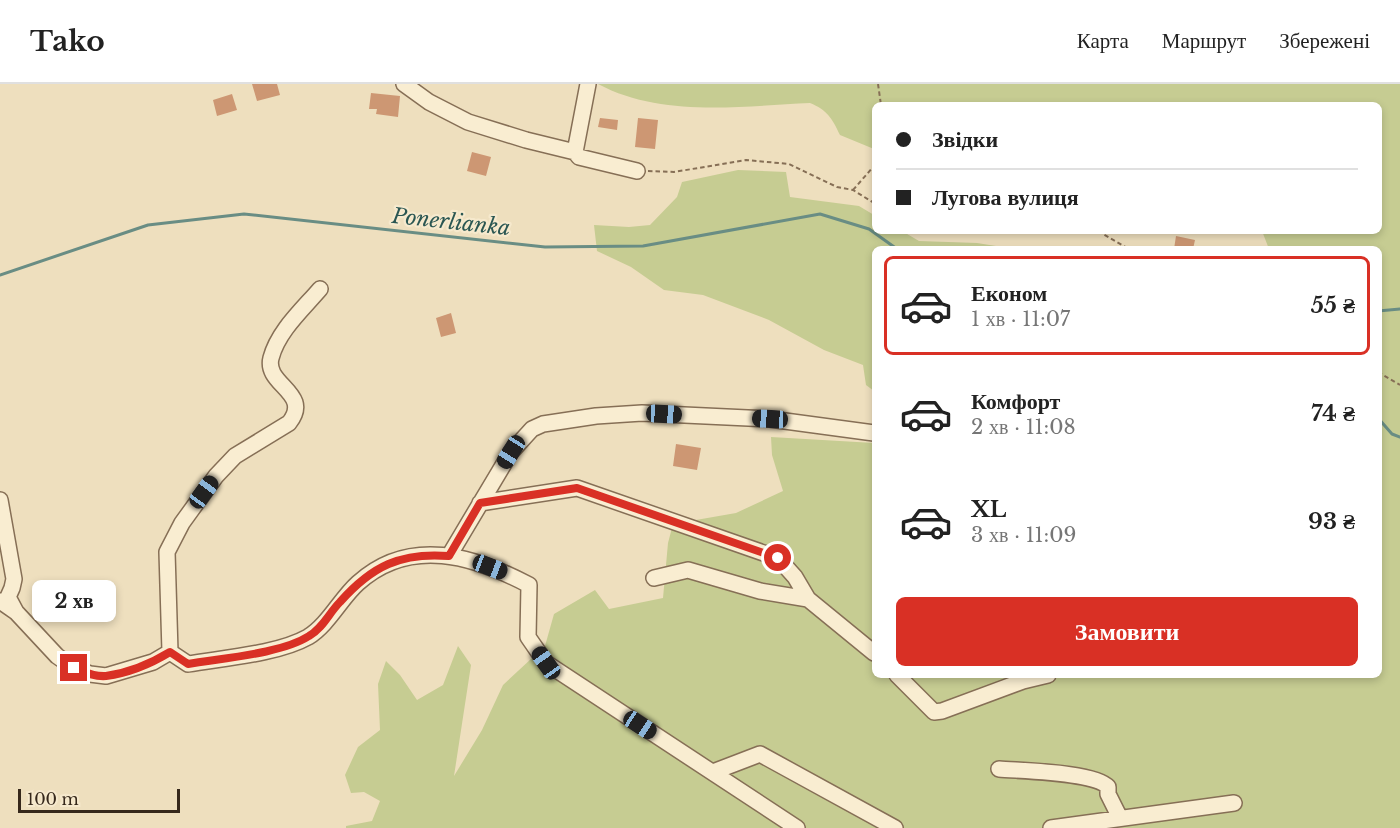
<!DOCTYPE html>
<html lang="uk">
<meta charset="utf-8">
<style>
body{margin:0;font-family:"Libre Baskerville",serif;background:#f6f6f6;color:#222;height:100vh;display:flex;flex-direction:column;font-size:22px;white-space:nowrap}
*{box-sizing:border-box;margin:0}
p{font-size:20px;color:#767676}
.icon{flex:none;width:33px;height:33px;fill:none;stroke:currentColor;stroke-width:2;stroke-linecap:round;stroke-linejoin:round}
.map{position:relative;flex:1;overflow:hidden}
.panel{position:absolute;left:872px;top:162px;width:510px;height:432px;display:flex;flex-direction:column;background:#fff;border-radius:9px;box-shadow:0 3px 9px #0003}
.panel>*{flex:none}
.top-card{position:absolute;left:872px;top:18px;width:510px;height:132px;border-radius:9px;box-shadow:0 3px 9px #0003;display:grid;align-content:center;height:132px;padding:0 24px;background:#fff}
.scale{position:absolute;left:18px;bottom:15px;width:162px;box-sizing:border-box;padding-left:6px;border:3px solid #36281b;border-top:0;font-size:16px;line-height:21px;white-space:nowrap;color:#36281b;-webkit-text-stroke:4px #f6e9cd;paint-order:stroke}
.end{position:absolute;width:27px;height:27px;margin:-14px;border:8px solid #d93025;background:#fff;box-shadow:0 0 0 3px #fff}
.from{border-radius:50%}
.bubble{position:absolute;height:42px;border-radius:9px;background:#fff;box-shadow:0 3px 9px #0003;font-size:20px;font-weight:700;line-height:42px;text-align:center}
.car{position:absolute;width:18px;height:36px;margin:-18px -9px;border-radius:8px;box-shadow:0 0 4px 2px #0007;background:linear-gradient(#222 24%,#8ab4d8 0 40%,#222 0 76%,#8ab4d8 0 86%,#222 0)}
.top-card b{display:flex;align-items:center;gap:21px;height:57px;font-size:22px}
.top-card b+b{border-top:2px solid #e0e0e0}
.top-card i{width:15px;height:15px;background:#222}
ul{padding:10px 0 0;list-style:none}
li{display:flex;align-items:center;gap:18px;height:99px;margin:0 12px 9px;padding:0 12px;border:3px solid transparent;border-radius:9px}
li div{flex:1}
li b{display:block;font-size:22px}
li em{font-style:normal;font-weight:700}
li.active{border-color:#d93025}
li>.icon{width:54px;height:54px;stroke-width:1.5}
.button{display:flex;gap:12px;margin-top:auto;padding:12px 24px}
.button a{flex:1;height:69px;border-radius:9px;background:#d93025;color:#fff;font-size:24px;font-weight:700;line-height:69px;text-align:center}
header{display:flex;align-items:center;gap:36px;box-sizing:border-box;height:84px;padding:0 30px;background:#fff;border-bottom:2px solid #e0e0e0}
header strong{font-size:28px}
nav{display:flex;gap:33px;margin-inline-start:auto;font-size:21px}
.map>svg:first-child{display:block}
</style>
<header>
<strong>Tako</strong>
<nav><a>Карта</a><a>Маршрут</a><a>Збережені</a></nav>
</header>
<div class="map">
<svg width="1400" height="744" viewBox="0 0 1400 744">
<rect width="100%" height="100%" fill="#eedfbe"/>
<path fill="#c6cc92" d="M598 0H1400V744H346V742L372 737 380 717 364 708 351 709 345 691 358 663 380 646 378 600 386 577 400 591 417 616 443 601 458 562 471 581 454 692 482 646 503 601 545 562 554 530 595 506 609 525 663 514 668 459 673 440 736 429 783 407 772 371 771 353 874 359V591H1378V165H1269L1262 147H1378V21H874V65L840 51C832 34 827 26 810 19 740 22 662 34 598 0Z
M738 86 786 88 790 113 859 122 874 131V147H902L919 157 977 159 1015 165H874V307L866 301 863 281 824 266 769 236 703 211 664 206 631 183 597 167 594 141 629 143 650 141 677 113 682 98Z"/>
<g fill="none" stroke-linecap="round" stroke-linejoin="round">
<path stroke="#698d84" stroke-width="3" d="M0 191 148 141 244 130 545 163 643 162 820 130 869 145 897 165
M1378 227 1400 225
M1378 334 1392 350 1400 353"/>
</g>
<path fill="#cd9773" d="M252 0H277L280 11 257 17Z
M371 9 400 12 398 33 376 30 377 25H369Z
M232 10 237 26 217 32 213 16Z
M600 34 618 36 617 46 598 43Z
M638 34 658 36 655 65 635 63Z
M472 68 491 73 486 92 467 87Z
M1176 152 1195 156 1193 165H1174Z
M451 229 456 249 441 253 436 234Z
M676 360 701 364 697 386 673 382Z"/>
<g fill="none" stroke-linecap="round" stroke-linejoin="round">
<defs>
<path id="minor" d="M404 0 429 18 468 38 526 56 575 68 579 73 637 87
M575 68 588 0
M0 416 14 495 12 504 8 513 16 528
M480 419 577 404 778 474 795 493 808 515 874 569
M449 472 511 368 532 345 543 340 596 332 642 329 770 335 874 349
M654 494 688 486 760 507 808 515
M0 517 16 528 57 572 74 584 90 590 106 592 153 578 170 568 188 580C223 574 278 570 308 553 328 541 341 514 358 499 410 452 474 472 529 501L528 553 546 579 797 744
M170 568 167 468 182 439 216 392 235 372 289 339C313 309 264 301 271 274 278 247 303 225 320 205
M897 591 934 628 942 627 1023 597 1048 591
M999 685C1021 687 1095 688 1108 703V710L1120 734
M713 688 760 670 895 744
M1051 744 1234 719"/>
</defs>
<use href="#minor" stroke="#866f56" stroke-width="18"/>
<path stroke="#866f56" stroke-width="2" stroke-dasharray="4.5 3" stroke-linecap="butt" d="M878 0 881 21
M648 87 674 88 746 76 789 80 837 103 853 106 874 119
M853 106 874 82
M1098 147 1129 165
M1378 288 1400 301"/>
<use href="#minor" stroke="#f9edd1" stroke-width="15"/>
</g>
<g fill="none" stroke-linecap="round" stroke-linejoin="round">
<path stroke="#d93025" stroke-width="8" d="M74 584C84 588 95 593 106 592 128 589 152 579 170 568L188 580C222 574 281 570 309 552 323 544 329 529 340 518 372 482 401 468 449 472L480 419 577 404 778 474"/>
</g>
<g text-anchor="middle" stroke-width="4.5" stroke-linejoin="round" paint-order="stroke">
<g font-size="21" font-style="italic" fill="#2a5652" stroke="#f6e9cd">
<text transform="translate(451 138) rotate(6)" y="7">Ponerlianka</text>
</g>
</g>
</svg>
<div class="scale">100 m</div>
<i class="end from" style="left:778px;top:474px"></i>
<i class="end" style="left:74px;top:584px"></i>
<div class="bubble" style="left:32px;top:496px;width:84px">2 хв</div>
<i class="car" style="left:664px;top:330px;rotate:93deg"></i>
<i class="car" style="left:770px;top:335px;rotate:273deg"></i>
<i class="car" style="left:511px;top:368px;rotate:212deg"></i>
<i class="car" style="left:204px;top:408px;rotate:36deg"></i>
<i class="car" style="left:490px;top:483px;rotate:111deg"></i>
<i class="car" style="left:546px;top:579px;rotate:325deg"></i>
<i class="car" style="left:640px;top:641px;rotate:123deg"></i>
<div class="top-card">
<b><i class="from"></i>Звідки</b>
<b><i></i>Лугова вулиця</b>
</div>
<section class="panel">
<ul>
<li class="active"><svg class="icon" aria-label="car" viewBox="0 0 24 24"><path d="M5 17H2v-5l4-1 3-4h7l3 4 3 1v5h-3M9 17h6M6 11h13"/><circle cx="7" cy="17" r="2"/><circle cx="17" cy="17" r="2"/></svg><div><b>Економ</b><p>1 хв · 11:07</p></div><em>55 ₴</em></li>
<li><svg class="icon" aria-label="car" viewBox="0 0 24 24"><path d="M5 17H2v-5l4-1 3-4h7l3 4 3 1v5h-3M9 17h6M6 11h13"/><circle cx="7" cy="17" r="2"/><circle cx="17" cy="17" r="2"/></svg><div><b>Комфорт</b><p>2 хв · 11:08</p></div><em>74 ₴</em></li>
<li><svg class="icon" aria-label="car" viewBox="0 0 24 24"><path d="M5 17H2v-5l4-1 3-4h7l3 4 3 1v5h-3M9 17h6M6 11h13"/><circle cx="7" cy="17" r="2"/><circle cx="17" cy="17" r="2"/></svg><div><b>XL</b><p>3 хв · 11:09</p></div><em>93 ₴</em></li>
</ul>
<div class="button"><a>Замовити</a></div>
</section>
</div>
